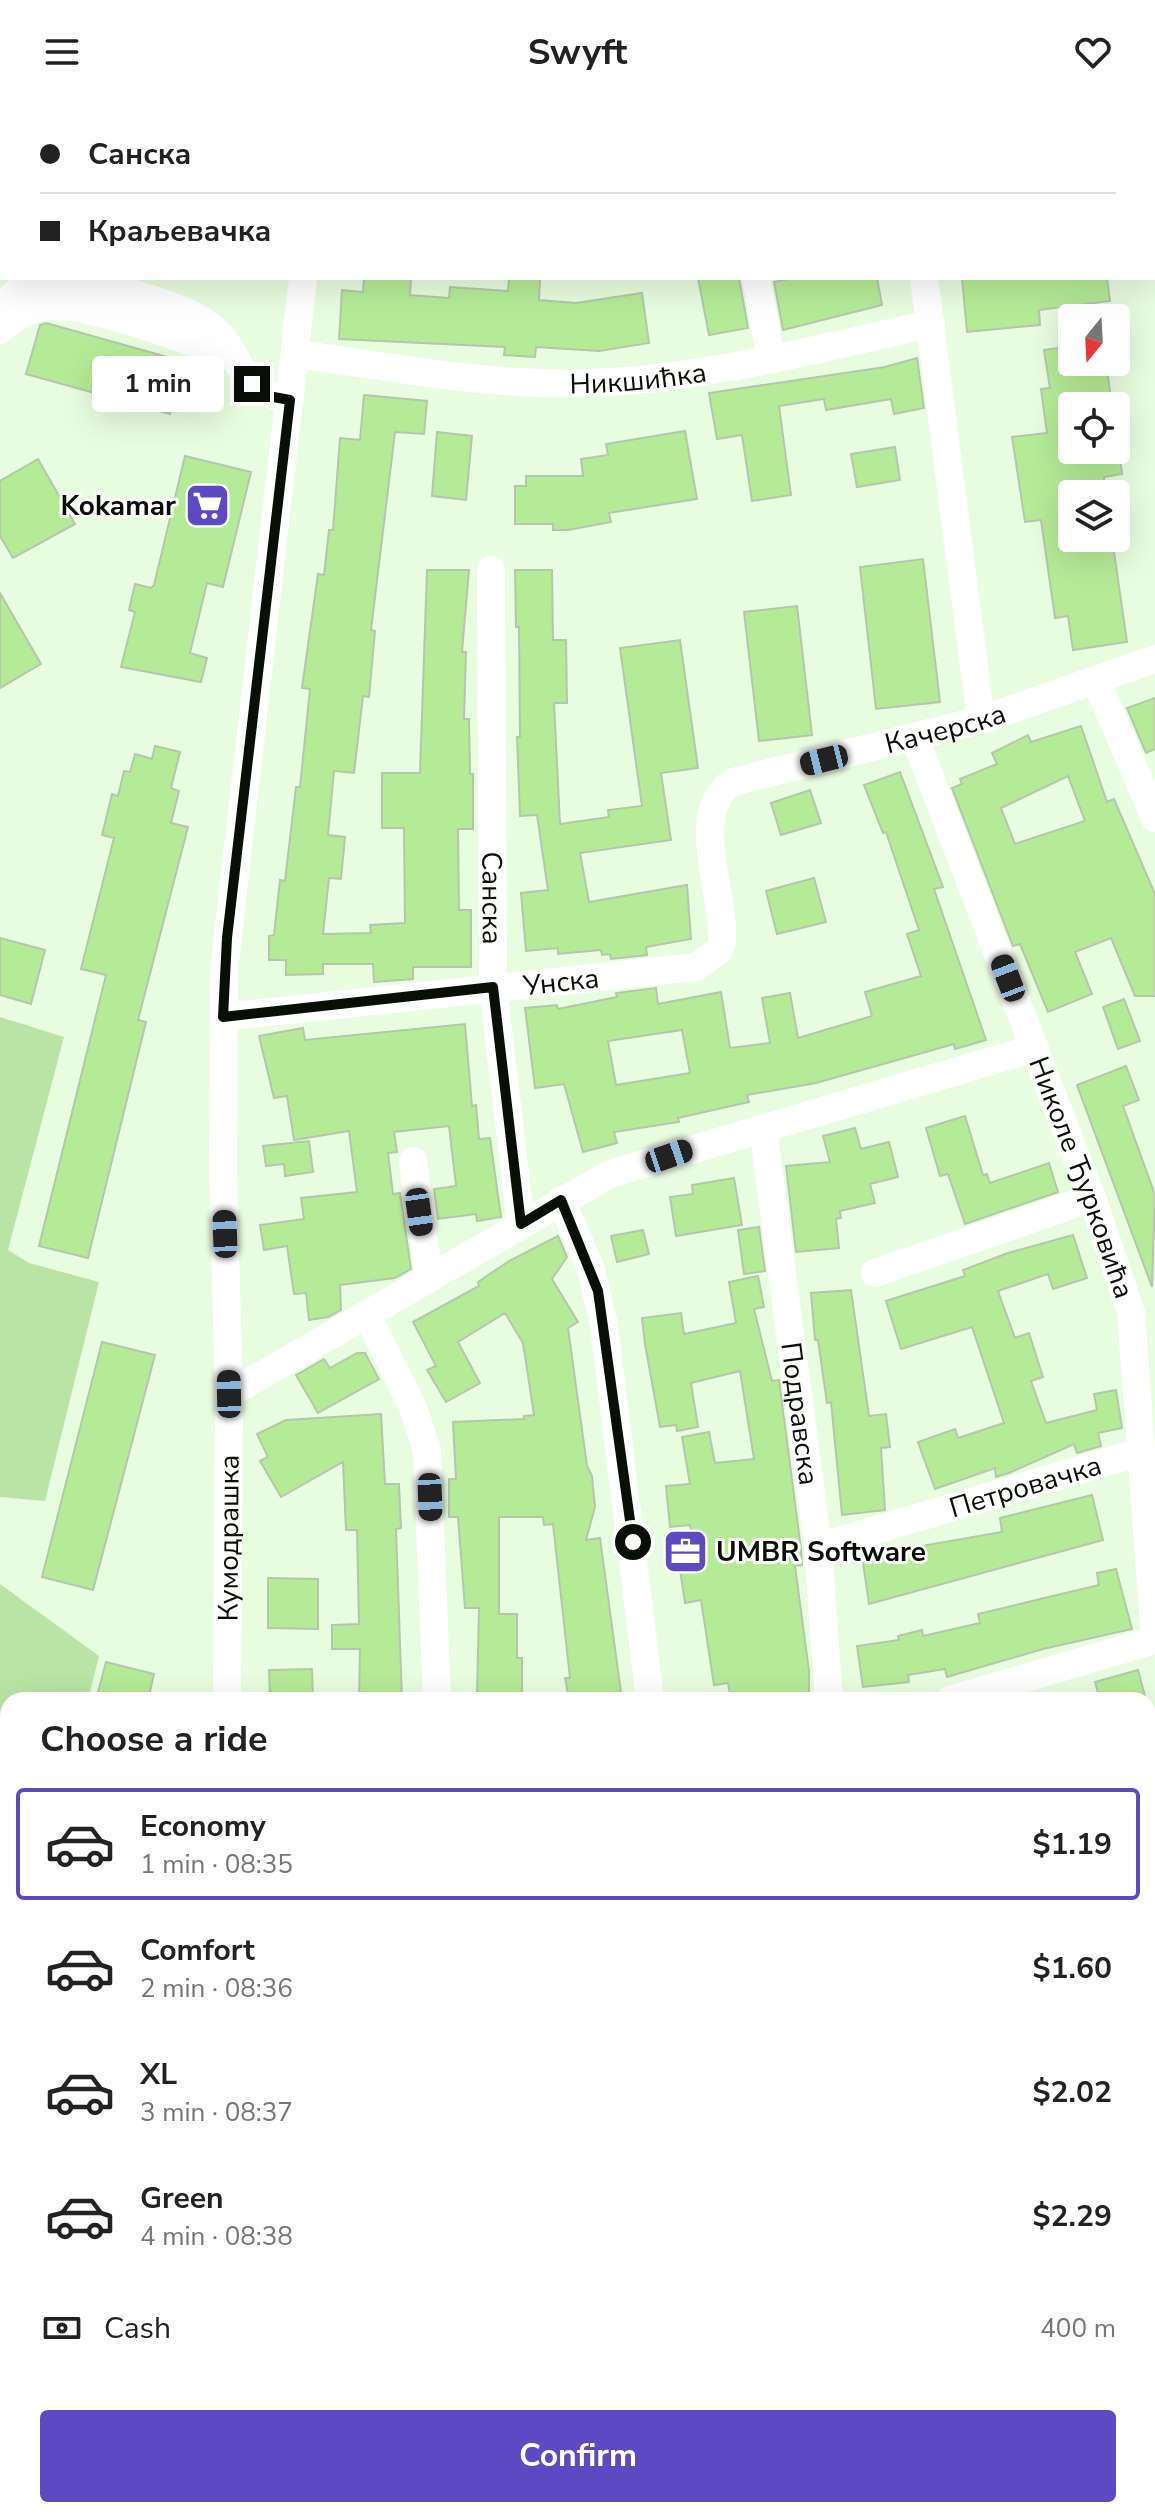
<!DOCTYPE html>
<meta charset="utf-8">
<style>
body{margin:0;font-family:"Nunito Sans",sans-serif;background:#f6f6f6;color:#222;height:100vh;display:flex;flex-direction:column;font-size:30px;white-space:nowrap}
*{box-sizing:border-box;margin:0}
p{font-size:26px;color:#767676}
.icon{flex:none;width:44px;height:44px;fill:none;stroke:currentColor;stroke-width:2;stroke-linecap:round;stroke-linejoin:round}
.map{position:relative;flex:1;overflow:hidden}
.panel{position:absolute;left:0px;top:1588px;width:1156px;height:826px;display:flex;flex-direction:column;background:#fff;border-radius:24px 24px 0 0;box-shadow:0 8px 32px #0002}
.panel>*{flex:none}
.hud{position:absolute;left:0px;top:0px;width:1156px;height:176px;box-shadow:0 8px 32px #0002;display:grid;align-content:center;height:176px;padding:0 40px;background:#fff}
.needle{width:52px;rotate:198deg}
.tools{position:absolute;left:1058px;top:200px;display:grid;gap:16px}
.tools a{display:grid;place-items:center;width:72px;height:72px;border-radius:8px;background:#fff;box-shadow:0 8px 32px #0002;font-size:40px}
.end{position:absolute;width:36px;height:36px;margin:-18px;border:10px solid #090f06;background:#fff;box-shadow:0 0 0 4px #fff}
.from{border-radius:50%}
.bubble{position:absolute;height:56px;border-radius:8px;background:#fff;box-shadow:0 8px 32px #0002;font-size:26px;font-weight:700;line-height:56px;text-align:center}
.car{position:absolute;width:24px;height:48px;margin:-24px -12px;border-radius:10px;box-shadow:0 0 6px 2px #0007;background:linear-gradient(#222 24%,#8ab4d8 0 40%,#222 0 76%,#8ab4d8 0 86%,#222 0)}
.hud b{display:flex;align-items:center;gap:28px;height:76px;font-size:30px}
.hud b+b{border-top:2px solid #e0e0e0}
.hud i{width:20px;height:20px;background:#222}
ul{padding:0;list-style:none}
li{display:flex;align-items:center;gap:24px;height:112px;margin:0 16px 12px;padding:0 24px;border:4px solid transparent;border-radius:8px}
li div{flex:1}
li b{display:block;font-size:30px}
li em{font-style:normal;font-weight:700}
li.selected{border-color:#5d49c2}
li>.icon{width:72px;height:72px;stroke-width:1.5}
h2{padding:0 40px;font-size:36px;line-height:96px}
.pay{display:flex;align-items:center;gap:20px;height:88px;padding:0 40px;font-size:30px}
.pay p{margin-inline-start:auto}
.action{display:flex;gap:16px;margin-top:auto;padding:16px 40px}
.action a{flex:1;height:92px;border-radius:8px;background:#5d49c2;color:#fff;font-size:32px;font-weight:700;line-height:92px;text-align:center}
header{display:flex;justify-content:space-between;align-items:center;height:104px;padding:0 40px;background:#fff;font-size:36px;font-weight:700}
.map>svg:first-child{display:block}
</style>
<header><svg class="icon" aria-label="menu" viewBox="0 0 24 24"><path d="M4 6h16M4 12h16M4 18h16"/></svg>Swyft<svg class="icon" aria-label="heart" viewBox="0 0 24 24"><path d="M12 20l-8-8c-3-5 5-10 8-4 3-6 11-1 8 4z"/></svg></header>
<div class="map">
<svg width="1155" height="2413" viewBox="0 0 1155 2413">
<rect width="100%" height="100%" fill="#e8fcdf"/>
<path fill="#bae4a5" d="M0 913 64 933 8 1146 29 1159 99 1178 45 1397 0 1393Z
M0 1480 99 1552 88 1596H8V1838L0 1859Z"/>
<path fill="#b5eb97" stroke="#b4c7ab" stroke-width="2" fill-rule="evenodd" d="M364 174H411L410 191 449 194 450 183 508 187 509 174H540L539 196 576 199 642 189 649 239 599 247 536 243 535 253 504 251 505 243 339 235 342 186 363 188Z
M698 174H739L748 224 709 231Z
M792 174H877L882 201 783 226 774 178Z
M962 174H1107L1110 197 1039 206 1040 221 967 228Z
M46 219 185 258 170 310 26 270 40 221Z
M1072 242V258H1106L1112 302H1072V346H1119L1122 370 1104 373 1106 390H1072V434H1112L1127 538 1073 546 1068 512 1055 514 1041 416 1025 418 1012 333 1047 329 1041 285 1050 284 1044 246Z
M917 254 924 304 894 310 891 295 826 306 824 295 779 302 791 391 752 397 742 331 717 335 709 289 885 263Z
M364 291 427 297 424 330 395 328 371 526 375 527 369 593 363 592 354 669 334 667 328 731 345 733 341 775 329 774 323 830 371 829 370 821 405 819 404 724H382V669H420L427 466H469L462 548H466L464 615H469L470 670H473V725H458L459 806H471V863H413V875L374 878 373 860H323V870L286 871V856H269V832L274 831 280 776 285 777 296 683H300L310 585 302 584 318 470 324 471 329 426H333L340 334 360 336Z
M685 327 697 395 609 409 611 418 568 426H553V420H515V382H526V372H583L581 355 608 351 606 340Z
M437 328 472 332 466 396 432 392Z
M895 343 900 376 857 383 851 350Z
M185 352 251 368 223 483 207 479 190 549 207 554 201 578 121 563 135 508 129 506 135 480 151 484 154 481Z
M38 355 75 420 13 454 0 432V377Z
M923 455 940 598 876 605 860 463Z
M515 466H552L553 536H566L567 599H554L560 720 609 713 608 706 642 702 620 544 680 536 698 664 661 669 671 736 580 749 589 798 687 781 691 835 646 843 647 851 611 855 610 850 602 851 601 846 558 850V844L526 847 521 789 548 786 537 711 520 712 517 633H520L519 523H516Z
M0 489 41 560 0 584Z
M797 502 812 631 759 637 744 508Z
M1155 594V645L1146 649 1127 604Z
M1081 622 1107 698 1114 695 1155 790V892H1135L1111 834 1075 848 1092 890 1048 908 1020 840 1013 842 952 684 962 680 960 675 997 660 992 649 1028 631 1031 638ZM1068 672 1085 717 1015 740 1001 704Z
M155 642 180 648 171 684 179 687 171 719 188 723 138 916 146 918 88 1154 39 1142 106 871 81 865 114 734 102 731 112 690 118 692 124 667 130 668 135 650 152 655Z
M900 668 943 783 934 785 986 936 955 945 954 940 816 979 747 991 749 998 678 1014 679 1018 614 1028 617 1039 583 1048 564 980 535 984 525 904 557 901 558 905 617 893 616 889 656 884 658 900 721 888 730 944 770 939 762 894 790 889 798 934 872 912 865 888 921 872 907 830 919 826 886 728 883 729 864 681ZM682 926 690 969 616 981 608 937Z
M810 686 821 719 781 731 771 699Z
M814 774 826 818 777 830 766 787Z
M0 834 45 846 31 900 0 891Z
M1124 895 1140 937 1118 945 1103 903Z
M465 920 472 1002 476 1001 479 1035 490 1034 501 1113 477 1117 476 1110 438 1115 434 1085 456 1082 449 1022 394 1028 397 1048 388 1049 393 1090 400 1089 411 1165 395 1174 340 1181 341 1206 328 1213 309 1216 306 1189 294 1190 287 1142 264 1146 260 1121 304 1115 301 1094 357 1088 349 1027 294 1036 287 992 274 994 259 932 303 924 305 936Z
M1126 962 1139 996 1123 1002 1155 1091 1152 1183 1077 981Z
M965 1012 983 1071 987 1070 990 1079 1049 1059 1058 1088 965 1120 948 1070 940 1072 926 1024Z
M855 1024 861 1045 889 1038 898 1073 870 1080 875 1099 840 1107 841 1114 836 1115 839 1144 796 1148 786 1062 830 1058 823 1032Z
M309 1037 313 1068 285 1072 284 1060 266 1062 263 1042Z
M734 1074 742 1121 676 1132 670 1093 693 1090 692 1081Z
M759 1123 765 1167 744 1170 738 1126Z
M643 1126 649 1150 617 1158 611 1132Z
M1073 1131 1087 1174 1053 1185 1048 1170 998 1187 1015 1234 1029 1229 1043 1273 1031 1277 1046 1319 1097 1306 1094 1290 1116 1286 1122 1324 1098 1329 1101 1342 1077 1349 1074 1340 1009 1369 996 1373 995 1364 935 1385 918 1338 955 1325 958 1334 1004 1319 972 1223 901 1245 886 1197 965 1172 963 1166 1008 1149Z
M558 1132 567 1153 552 1175 578 1218 568 1224 587 1362 592 1372 595 1403 586 1436 600 1434 622 1596H569L565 1574H570L553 1420 544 1421 543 1413H499V1510H517V1554H522V1591H477L479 1504H465L458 1413H449V1375H456L453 1318 524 1315V1312L534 1311 523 1239 505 1209 458 1238 480 1279 446 1298 427 1266 436 1262 413 1218 479 1182 478 1178 509 1157Z
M758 1172 764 1203 754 1205 772 1277 779 1276 801 1445 802 1461 795 1462 809 1567V1596H731L728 1579 714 1581 701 1496 685 1499 680 1466 692 1465 691 1459 696 1458 690 1421 670 1423 666 1382 690 1380 682 1333 709 1328 715 1359 754 1355 740 1267 691 1279 698 1323 677 1327 676 1321 660 1323 645 1240 642 1214 681 1209 684 1230 736 1219 729 1178Z
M851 1186 869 1312 886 1310 890 1343 881 1344 885 1406 842 1411 831 1298 827 1299 818 1236H815L811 1189Z
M102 1238 155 1251 93 1486 42 1473Z
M357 1249H365L379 1275 318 1309 296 1271 324 1255 330 1264Z
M381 1310 385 1380H399L401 1424 396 1425 402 1596H359L360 1545H332V1521L359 1520 357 1426H346L343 1358 281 1393 260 1357 268 1353 257 1330 286 1316Z
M1092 1391 1103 1436 869 1500 863 1458 877 1456 876 1450 1002 1428 1000 1414Z
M1116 1465 1132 1525 1043 1545 947 1573 945 1565 908 1571 909 1578 863 1583 857 1542 899 1536 898 1532 922 1526 923 1532 980 1519 978 1510 1099 1481 1097 1469Z
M268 1474 318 1475V1525L268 1524Z
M106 1558 154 1570 148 1596H96Z
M312 1565 313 1596H270L269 1566Z
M1138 1566 1146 1596H1100L1095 1578Z"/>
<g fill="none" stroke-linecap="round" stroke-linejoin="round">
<g stroke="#fff" stroke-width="28">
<path d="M63 0 64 2"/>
<path d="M723 0V2"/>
<path d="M320 2 321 0"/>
<path d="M549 2 582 0"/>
<path d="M1154 29H1155"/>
<path d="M756 174 771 254"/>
<path d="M924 174 981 616"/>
<path d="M0 204C10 194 20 183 34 179 69 168 180 198 209 221 247 251 231 284 290 296"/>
<path d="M0 226C14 213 29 203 49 202 96 200 186 237 233 253"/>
<path id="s1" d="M296 250C393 263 493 283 591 279 706 275 820 244 931 220"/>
<path id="s2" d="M491 466 493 883 521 1120"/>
<path d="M1096 576 1155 714"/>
<path id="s3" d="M915 634 1092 1094 1131 1208 1155 1534"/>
<path id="s4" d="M223 913 696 863 719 846 722 838C726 790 686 708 733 678L981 616 1155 555"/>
<path id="s5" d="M763 1024 818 1443 829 1596"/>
<path d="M413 1057 429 1174"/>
<path d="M561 1096 591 1165 604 1221 650 1596"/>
<path d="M875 1169 1092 1094"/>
<path d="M367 1211 412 1301 427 1346 437 1596"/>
<path d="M229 1290 610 1070 1035 944"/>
<path id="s6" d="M818 1443 1140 1348"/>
<path id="s7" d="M227 1596 229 1290 223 1068 224 866 303 174"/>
<path d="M950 1596 1155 1536"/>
<path d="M1148 1782 1155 1780"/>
<path d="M0 2035C11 1981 0 1923 8 1870"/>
<path d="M0 2236 8 2237"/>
<path d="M1148 2390 1155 2391"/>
<path d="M94 2406V2413"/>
<path d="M237 2406 238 2413"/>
<path d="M431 2413V2406"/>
<path d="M1024 2413 1026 2406"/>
</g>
</g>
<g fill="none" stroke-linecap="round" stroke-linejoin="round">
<path stroke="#090f06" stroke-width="10" d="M252 280 268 292 290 296 227 834 223 913 493 883 521 1120 561 1096 598 1187 633 1438"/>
</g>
<defs>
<symbol id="supermarket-square" viewBox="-11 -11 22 22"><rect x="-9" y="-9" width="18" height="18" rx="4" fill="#5d49c2" stroke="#fff"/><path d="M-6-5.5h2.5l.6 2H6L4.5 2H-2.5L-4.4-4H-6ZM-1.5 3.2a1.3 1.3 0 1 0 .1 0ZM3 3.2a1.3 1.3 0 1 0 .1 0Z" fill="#fff"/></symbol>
<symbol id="office-square" viewBox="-11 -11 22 22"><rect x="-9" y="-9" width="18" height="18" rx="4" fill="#5d49c2" stroke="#fff"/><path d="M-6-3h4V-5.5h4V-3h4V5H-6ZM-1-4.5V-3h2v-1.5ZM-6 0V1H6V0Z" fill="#fff"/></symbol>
</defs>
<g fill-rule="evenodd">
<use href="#supermarket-square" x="182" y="376" width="51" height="51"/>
<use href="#office-square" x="660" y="1422" width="51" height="51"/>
</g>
<g text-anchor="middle" stroke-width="6" stroke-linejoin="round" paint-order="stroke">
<g font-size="28" fill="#090f06" stroke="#fff">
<text dy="10" stroke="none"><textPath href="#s1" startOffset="344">Никшићка</textPath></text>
<text dy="10" stroke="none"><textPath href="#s4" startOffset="900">Качерска</textPath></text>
<text dy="10" stroke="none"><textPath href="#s2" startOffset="328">Санска</textPath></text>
<text dy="10" stroke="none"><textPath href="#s4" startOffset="340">Унска</textPath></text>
<text dy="10" stroke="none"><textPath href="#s3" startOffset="470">Николе Ђурковића</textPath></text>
<text dy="10" stroke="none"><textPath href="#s5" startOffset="288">Подравска</textPath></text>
<text dy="10" stroke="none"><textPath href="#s6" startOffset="216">Петровачка</textPath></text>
<text dy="10" stroke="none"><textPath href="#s7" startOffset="162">Кумодрашка</textPath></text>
</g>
<g font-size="28" font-weight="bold" fill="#090f06" stroke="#fff" text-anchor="end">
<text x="176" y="411">Kokamar</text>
<text x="716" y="1457" text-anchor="start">UMBR Software</text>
</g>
</g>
</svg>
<div class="tools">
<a><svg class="needle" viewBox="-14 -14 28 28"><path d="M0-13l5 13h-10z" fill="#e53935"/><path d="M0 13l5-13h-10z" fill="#767676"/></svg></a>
<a><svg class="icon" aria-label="locate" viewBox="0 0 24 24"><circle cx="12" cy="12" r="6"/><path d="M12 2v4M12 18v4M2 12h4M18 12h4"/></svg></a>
<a><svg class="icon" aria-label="layers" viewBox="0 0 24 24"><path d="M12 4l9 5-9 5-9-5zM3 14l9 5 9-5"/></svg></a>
</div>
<i class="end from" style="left:633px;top:1438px"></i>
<i class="end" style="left:252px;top:280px"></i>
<div class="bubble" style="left:92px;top:252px;width:132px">1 min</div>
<i class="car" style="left:824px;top:656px;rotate:256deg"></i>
<i class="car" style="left:1008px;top:874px;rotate:339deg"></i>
<i class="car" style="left:669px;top:1052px;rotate:71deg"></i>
<i class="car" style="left:419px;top:1108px;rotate:172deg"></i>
<i class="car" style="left:225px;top:1130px;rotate:358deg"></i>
<i class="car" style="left:229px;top:1290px;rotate:359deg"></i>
<i class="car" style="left:430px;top:1393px;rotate:178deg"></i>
<div class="hud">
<b><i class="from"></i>Санска</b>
<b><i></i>Краљевачка</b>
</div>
<section class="panel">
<h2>Choose a ride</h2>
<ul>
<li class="selected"><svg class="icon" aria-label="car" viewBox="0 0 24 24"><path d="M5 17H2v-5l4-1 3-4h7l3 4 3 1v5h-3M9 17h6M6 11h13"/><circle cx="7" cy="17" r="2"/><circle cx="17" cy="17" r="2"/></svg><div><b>Economy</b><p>1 min · 08:35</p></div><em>$1.19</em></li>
<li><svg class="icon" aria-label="car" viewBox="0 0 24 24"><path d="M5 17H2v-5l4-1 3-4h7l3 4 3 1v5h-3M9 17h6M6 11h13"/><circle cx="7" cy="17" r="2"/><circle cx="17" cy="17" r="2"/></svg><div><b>Comfort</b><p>2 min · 08:36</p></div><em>$1.60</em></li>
<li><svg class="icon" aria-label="car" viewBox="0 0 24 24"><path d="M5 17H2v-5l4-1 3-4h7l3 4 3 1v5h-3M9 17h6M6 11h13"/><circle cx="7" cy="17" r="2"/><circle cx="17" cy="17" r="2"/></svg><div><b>XL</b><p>3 min · 08:37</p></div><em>$2.02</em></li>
<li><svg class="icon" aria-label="car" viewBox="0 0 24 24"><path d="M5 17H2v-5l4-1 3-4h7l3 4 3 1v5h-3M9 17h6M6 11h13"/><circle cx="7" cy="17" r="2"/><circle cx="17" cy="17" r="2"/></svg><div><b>Green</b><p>4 min · 08:38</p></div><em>$2.29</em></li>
</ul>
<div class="pay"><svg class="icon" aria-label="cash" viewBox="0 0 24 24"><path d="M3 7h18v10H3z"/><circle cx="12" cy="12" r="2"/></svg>Cash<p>400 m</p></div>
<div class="action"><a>Confirm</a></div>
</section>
</div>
